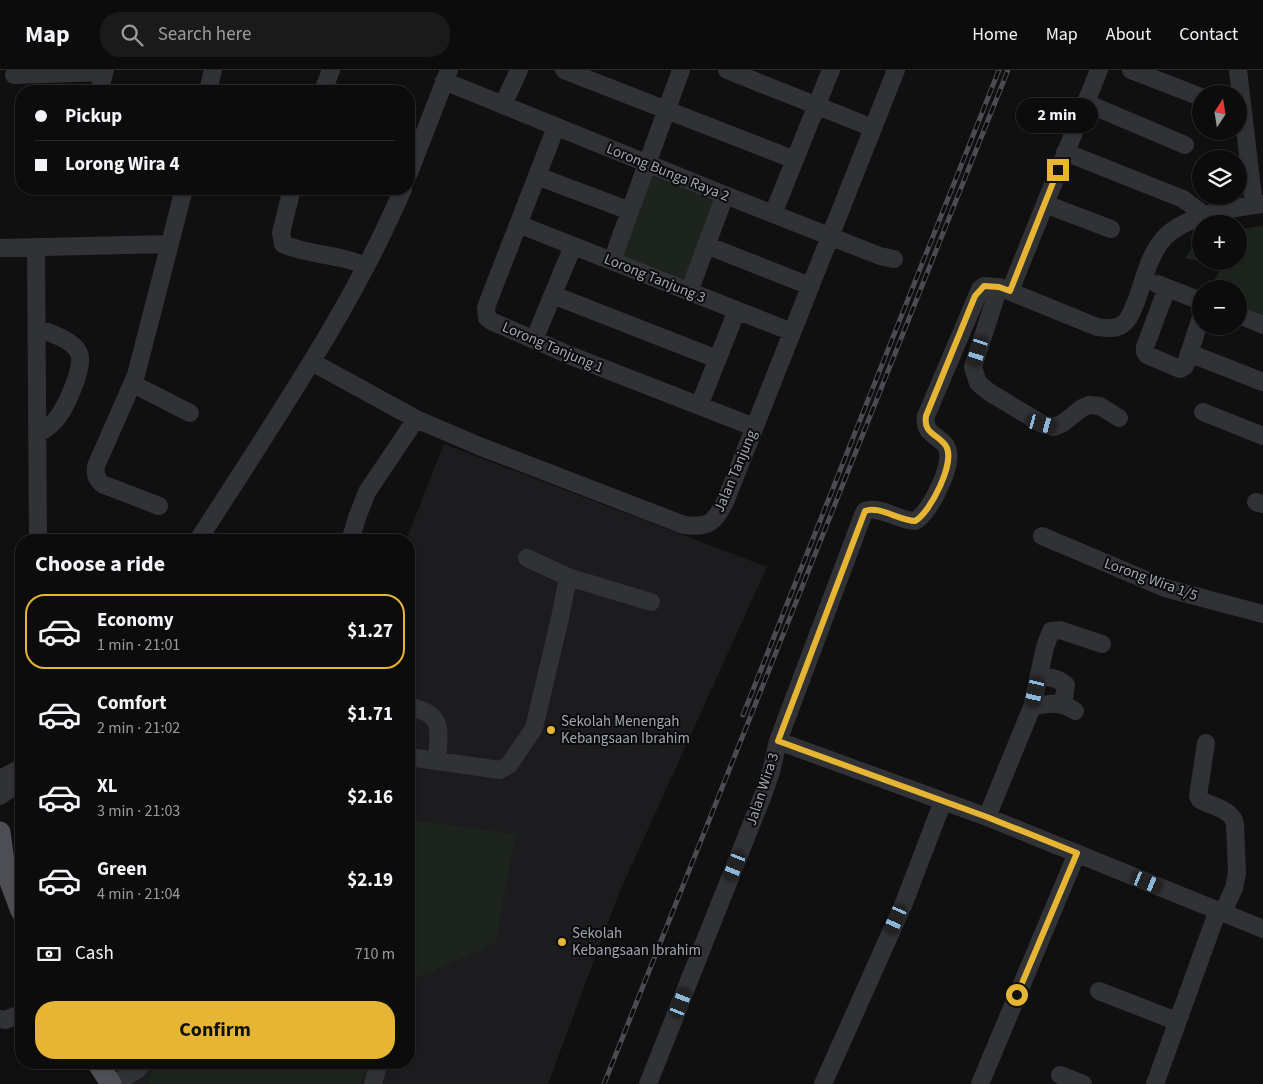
<!DOCTYPE html>
<meta charset="utf-8">
<style>
body{margin:0;font-family:"Source Sans 3",sans-serif;background:#1a1a1b;color:#f1f3f6;height:100vh;display:flex;flex-direction:column;font-size:19px;white-space:nowrap}
*{box-sizing:border-box;margin:0}
p{font-size:16px;color:#9a9b9d}
.icon{flex:none;width:28px;height:28px;fill:none;stroke:currentColor;stroke-width:2;stroke-linecap:round;stroke-linejoin:round}
.map{position:relative;flex:1;overflow:hidden}
.panel{position:absolute;left:15px;top:464px;width:400px;height:535px;display:flex;flex-direction:column;background:#0c0c0d;border-radius:20px;box-shadow:0 1px 4px #0004,0 0 0 1px #2c2c2e}
.panel>*{flex:none}
.top-card{position:absolute;left:15px;top:15px;width:400px;height:110px;border-radius:20px;box-shadow:0 1px 4px #0004,0 0 0 1px #2c2c2e;display:grid;align-content:center;height:110px;padding:0 20px;background:#0c0c0d}
.needle{width:32px;rotate:12deg}
.buttons{position:absolute;left:1192px;top:15px;display:grid;gap:10px}
.buttons a{display:grid;place-items:center;width:55px;height:55px;border-radius:50%;background:#0c0c0d;box-shadow:0 1px 4px #0004,0 0 0 1px #2c2c2e;font-size:25px}
.end{position:absolute;width:22px;height:22px;margin:-11px;border:6px solid #e6b534;background:#111;box-shadow:0 0 0 2px #111}
.from{border-radius:50%}
.bubble{position:absolute;height:35px;border-radius:18px;background:#0c0c0d;box-shadow:0 1px 4px #0004,0 0 0 1px #2c2c2e;font-size:16px;font-weight:700;line-height:35px;text-align:center}
.car{position:absolute;width:15px;height:30px;margin:-15px -8px;border-radius:6px;box-shadow:0 0 4px 1px #0007;background:linear-gradient(#222 24%,#8ab4d8 0 40%,#222 0 76%,#8ab4d8 0 86%,#222 0)}
.top-card b{display:flex;align-items:center;gap:18px;height:48px;font-size:19px}
.top-card b+b{border-top:1px solid #2c2c2e}
.top-card i{width:12px;height:12px;background:#f1f3f6}
ul{padding:0;list-style:none}
li{display:flex;align-items:center;gap:15px;height:75px;margin:0 10px 8px;padding:0 10px;border:2px solid transparent;border-radius:20px}
li div{flex:1}
li b{display:block;font-size:19px}
li em{font-style:normal;font-weight:700}
li.active{border-color:#e6b534}
li>.icon{width:45px;height:45px;stroke-width:1.5}
h2{padding:0 20px;font-size:22px;line-height:60px}
.pay{display:flex;align-items:center;gap:12px;height:55px;padding:0 20px;font-size:19px}
.pay p{margin-inline-start:auto}
.cta{display:flex;gap:10px;margin-top:auto;padding:10px 20px}
.cta a{flex:1;height:58px;border-radius:20px;background:#e6b534;color:#111;font-size:20px;font-weight:700;line-height:58px;text-align:center}
header{display:flex;align-items:center;gap:30px;box-sizing:border-box;height:70px;padding:0 25px;background:#0c0c0d;border-bottom:1px solid #2c2c2e}
header strong{font-size:24px}
nav{display:flex;gap:28px;margin-inline-start:auto;font-size:18px}
.search{width:350px;height:45px;background:#1a1a1b;display:flex;align-items:center;gap:12px;box-sizing:border-box;padding:0 18px;border-radius:20px;color:#9a9b9d;font-size:19px}
.map>svg:first-child{display:block}
</style>
<header>
<strong>Map</strong>
<div class="search"><svg class="icon" aria-label="search" viewBox="0 0 24 24"><circle cx="10" cy="10" r="6"/><path d="M15 15l6 6"/></svg>Search here</div>
<nav><a>Home</a><a>Map</a><a>About</a><a>Contact</a></nav>
</header>
<div class="map">
<svg width="1263" height="1014" viewBox="0 0 1263 1014">
<rect width="100%" height="100%" fill="#101011"/>
<path fill="#1c1c1e" d="M444 374 767 497 619 823 548 1014H125L111 993 409 992V470H406Z"/>
<path fill="#1d241e" d="M651 101 719 128 688 214 617 187Z
M1263 156V250L1239 241V219H1209L1222 197 1185 188 1201 164V191H1239V159Z
M409 750 516 764 495 873 420 907 409 905Z
M158 993V992L367 993 360 1014H149L148 1007Z"/>
<g fill="none" stroke-linecap="round" stroke-linejoin="round">
<path stroke="#313236" stroke-width="18" d="M564 0 795 90
M727 0 873 58
M1131 0 1201 27
M1238 0 1254 135
M14 5 104 2
M444 11 725 125 880 186 894 189
M99 21 105 0
M208 21 213 0
M323 21 331 0
M1086 33 1185 75
M503 35 519 0
M556 57 488 232 486 238 487 248 491 251 569 285 754 357
M1065 82 1183 129 1199 141 1204 146
M409 103 449 0
M537 106 630 141
M292 119 281 163 283 174C309 186 340 183 366 197
M1045 134 1111 159
M773 144 831 0
M518 154 792 262
M706 175 810 216
M36 177 38 470
M0 178 170 174
M612 191 681 0
M1157 214 1201 231
M999 217 973 297 978 313 989 322 1042 354 1054 357 1063 353 1082 338 1089 335 1100 336 1119 348
M1167 218 1145 277V282L1147 285 1180 299 1185 296 1201 247
M1010 221 1099 0
M689 222 725 125
M553 225 717 289
M1239 245 1263 255
M37 259C50 262 73 270 79 283 85 296 66 336 58 347 52 355 45 360 37 364
M534 270 573 176
M1189 283 1263 312
M312 292 416 349 479 376 684 455C709 458 714 453 725 432L896 0
M133 314 190 343
M699 336 737 240
M1203 342 1263 366
M1256 432 1263 434
M159 436 102 414C96 408 95 404 96 396L136 305 184 119
M352 464 358 445 367 422 416 349
M1042 466 1165 518 1263 544
M198 470C243 401 288 332 330 261 357 215 382 168 403 119
M527 488 568 507 651 532
M1039 605C1048 607 1059 608 1066 615L1063 634
M409 637C445 643 439 661 437 691
M1032 637C1048 633 1061 631 1075 641
M778 671 987 747 1263 859
M1206 673 1198 726 1200 730C1212 736 1233 740 1235 754L1237 803 1234 818 1223 842
M409 687 500 700 509 695 534 658 560 548 568 507
M0 709 21 698
M0 726 21 711
M987 747 1032 637 1045 577 1051 561 1060 560 1102 574
M1099 921 1176 951
M0 949 5 950 21 944
M1060 1005 1083 1014
M113 1014 137 1000 144 992
M373 1014 379 992
M648 1014 763 725 771 702 778 671 863 445 865 441C878 435 900 451 915 451 930 443 956 392 946 376 938 365 923 364 926 346L980 219 984 216 999 217 1097 257C1106 258 1115 260 1123 254 1130 249 1132 240 1136 232 1144 210 1149 183 1166 166 1190 144 1232 138 1263 134
M823 1014 904 833 943 731
M980 1014 1077 783
M1155 1014 1218 840"/>
<path stroke="#4e4f55" stroke-width="21" d="M0 762 4 791
M0 785 21 841
M97 992 111 1014"/>
<defs>
<path id="rail" d="M743 645 999 0
M604 1014 1008 0"/>
</defs>
<use href="#rail" stroke="#4a4c51" stroke-width="5"/>
<use href="#rail" stroke="#0b0b0c" stroke-width="3" stroke-dasharray="9" stroke-linecap="butt"/>
</g>
<g fill="none" stroke-linecap="round" stroke-linejoin="round">
<path stroke="#e6b534" stroke-width="6" d="M1017 925 1077 783 987 747 778 671 865 441C878 435 900 451 915 451 930 443 956 392 946 376 938 364 923 364 926 346L975 226 984 216 999 217 1010 221 1058 100"/>
</g>
<g fill="#e6b534" stroke="#0b0b0c" stroke-width="2">
<circle cx="551" cy="660" r="5"/>
<circle cx="562" cy="872" r="5"/>
</g>
<g text-anchor="middle" stroke-width="4" stroke-linejoin="round" paint-order="stroke">
<g font-size="15" fill="#a2a6b1" stroke="#0b0b0c">
<text transform="translate(668 102) rotate(22)" y="5">Lorong Bunga Raya 2</text>
<text transform="translate(655 208) rotate(22)" y="5">Lorong Tanjung 3</text>
<text transform="translate(553 277) rotate(23)" y="5">Lorong Tanjung 1</text>
<text transform="translate(735 401) rotate(-67)" y="5">Jalan Tanjung</text>
<text transform="translate(1151 509) rotate(20)" y="5">Lorong Wira 1/5</text>
<text transform="translate(762 719) rotate(-72)" y="5">Jalan Wira 3</text>
</g>
<g font-size="15" fill="#a2a6b1" stroke="#0b0b0c" text-anchor="start">
<text x="561" y="656">Sekolah Menengah<tspan x="561" dy="17">Kebangsaan Ibrahim</tspan></text>
<text x="572" y="868">Sekolah<tspan x="572" dy="17">Kebangsaan Ibrahim</tspan></text>
</g>
</g>
</svg>
<div class="buttons">
<a><svg class="needle" viewBox="-14 -14 28 28"><path d="M0-13l5 13h-10z" fill="#e53935"/><path d="M0 13l5-13h-10z" fill="#9a9b9d"/></svg></a>
<a><svg class="icon" aria-label="layers" viewBox="0 0 24 24"><path d="M12 4l9 5-9 5-9-5zM3 14l9 5 9-5"/></svg></a>
<a>+</a>
<a>−</a>
</div>
<i class="end from" style="left:1017px;top:925px"></i>
<i class="end" style="left:1058px;top:100px"></i>
<div class="bubble" style="left:1016px;top:28px;width:82px">2 min</div>
<i class="car" style="left:978px;top:281px;rotate:198deg"></i>
<i class="car" style="left:1042px;top:354px;rotate:105deg"></i>
<i class="car" style="left:1035px;top:622px;rotate:193deg"></i>
<i class="car" style="left:735px;top:796px;rotate:202deg"></i>
<i class="car" style="left:1147px;top:812px;rotate:112deg"></i>
<i class="car" style="left:896px;top:849px;rotate:204deg"></i>
<i class="car" style="left:681px;top:933px;rotate:21deg"></i>
<div class="top-card">
<b><i class="from"></i>Pickup</b>
<b><i></i>Lorong Wira 4</b>
</div>
<section class="panel">
<h2>Choose a ride</h2>
<ul>
<li class="active"><svg class="icon" aria-label="car" viewBox="0 0 24 24"><path d="M5 17H2v-5l4-1 3-4h7l3 4 3 1v5h-3M9 17h6M6 11h13"/><circle cx="7" cy="17" r="2"/><circle cx="17" cy="17" r="2"/></svg><div><b>Economy</b><p>1 min · 21:01</p></div><em>$1.27</em></li>
<li><svg class="icon" aria-label="car" viewBox="0 0 24 24"><path d="M5 17H2v-5l4-1 3-4h7l3 4 3 1v5h-3M9 17h6M6 11h13"/><circle cx="7" cy="17" r="2"/><circle cx="17" cy="17" r="2"/></svg><div><b>Comfort</b><p>2 min · 21:02</p></div><em>$1.71</em></li>
<li><svg class="icon" aria-label="car" viewBox="0 0 24 24"><path d="M5 17H2v-5l4-1 3-4h7l3 4 3 1v5h-3M9 17h6M6 11h13"/><circle cx="7" cy="17" r="2"/><circle cx="17" cy="17" r="2"/></svg><div><b>XL</b><p>3 min · 21:03</p></div><em>$2.16</em></li>
<li><svg class="icon" aria-label="car" viewBox="0 0 24 24"><path d="M5 17H2v-5l4-1 3-4h7l3 4 3 1v5h-3M9 17h6M6 11h13"/><circle cx="7" cy="17" r="2"/><circle cx="17" cy="17" r="2"/></svg><div><b>Green</b><p>4 min · 21:04</p></div><em>$2.19</em></li>
</ul>
<div class="pay"><svg class="icon" aria-label="cash" viewBox="0 0 24 24"><path d="M3 7h18v10H3z"/><circle cx="12" cy="12" r="2"/></svg>Cash<p>710 m</p></div>
<div class="cta"><a>Confirm</a></div>
</section>
</div>
